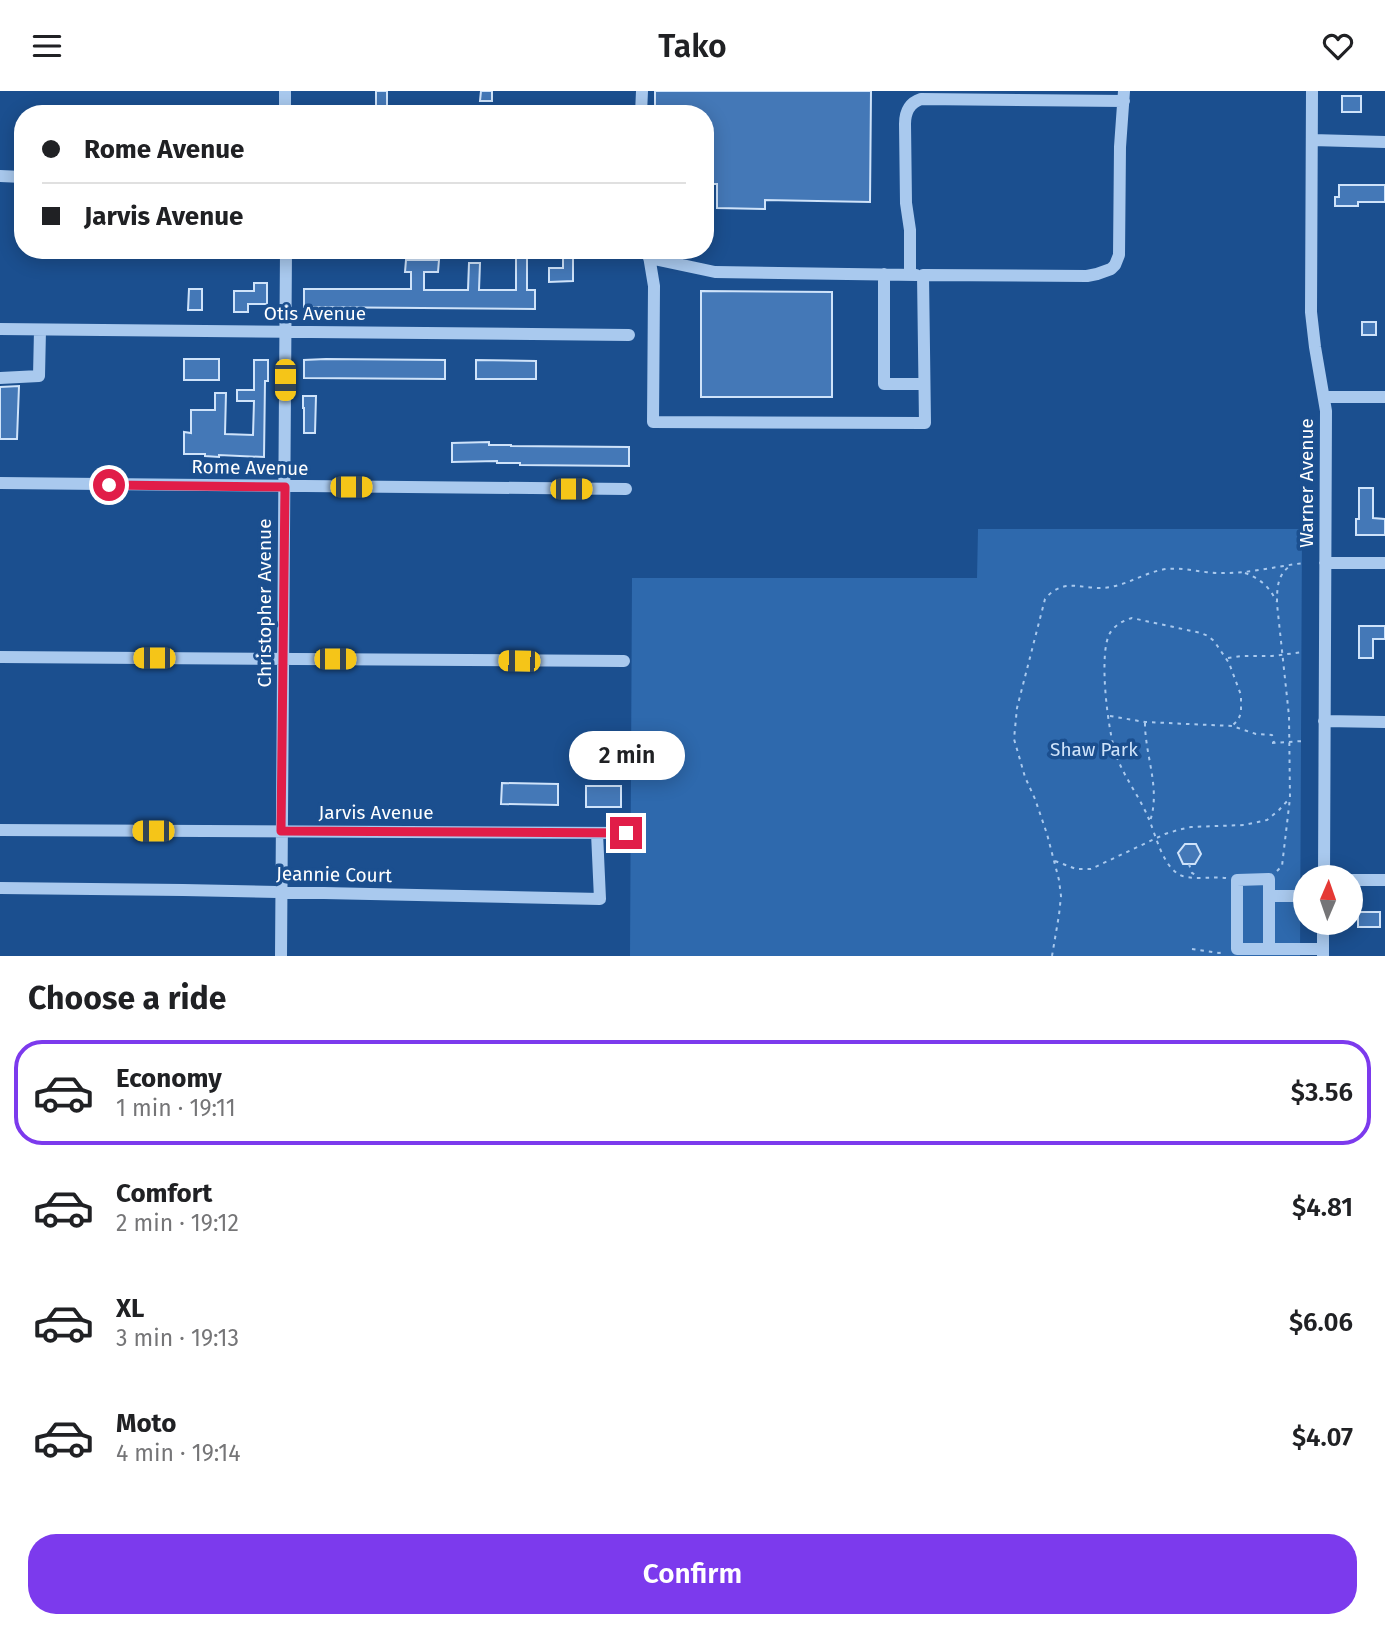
<!DOCTYPE html>
<meta charset="utf-8">
<style>
body{margin:0;font-family:"Fira Sans",sans-serif;background:#f2f2f2;color:#202124;height:100vh;display:flex;flex-direction:column;font-size:26px;white-space:nowrap}
*{box-sizing:border-box;margin:0}
p{font-size:23px;color:#757577}
.icon{flex:none;width:38px;height:38px;fill:none;stroke:currentColor;stroke-width:2;stroke-linecap:round;stroke-linejoin:round}
.map{position:relative;height:865px;overflow:hidden}
.drawer{display:flex;flex-direction:column;background:#fff;flex:1}
.drawer>*{flex:none}
.hud{position:absolute;left:14px;top:14px;width:700px;height:154px;border-radius:28px;box-shadow:0 4px 18px #0003;display:grid;align-content:center;height:154px;padding:0 28px;background:#fff}
.needle{width:46px;rotate:2deg}
.buttons{position:absolute;left:1293px;top:774px;display:grid;gap:14px}
.buttons a{display:grid;place-items:center;width:70px;height:70px;border-radius:50%;background:#fff;box-shadow:0 4px 18px #0003;font-size:35px}
.end{position:absolute;width:32px;height:32px;margin:-16px;border:9px solid #e11d48;background:#fff;box-shadow:0 0 0 4px #fff}
.from{border-radius:50%}
.bubble{position:absolute;height:49px;border-radius:24px;background:#fff;box-shadow:0 4px 18px #0003;font-size:23px;font-weight:600;line-height:49px;text-align:center}
.car{position:absolute;width:21px;height:42px;margin:-21px -10px;border-radius:9px;box-shadow:0 0 5px 2px #0007;background:linear-gradient(#f5c518 24%,#345 0 40%,#f5c518 0 76%,#345 0 86%,#f5c518 0)}
.hud b{display:flex;align-items:center;gap:24px;height:66px;font-size:26px}
.hud b+b{border-top:2px solid #e0e0e0}
.hud i{width:18px;height:18px;background:#202124}
ul{padding:0;list-style:none}
li{display:flex;align-items:center;gap:21px;height:105px;margin:0 14px 10px;padding:0 14px;border:4px solid transparent;border-radius:28px}
li div{flex:1}
li b{display:block;font-size:26px}
li em{font-style:normal;font-weight:600}
li.active{border-color:#7c3aed}
li>.icon{width:63px;height:63px;stroke-width:1.5}
h2{padding:0 28px;font-size:32px;line-height:84px}
.button{display:flex;gap:14px;margin-top:auto;padding:14px 28px}
.button a{flex:1;height:80px;border-radius:28px;background:#7c3aed;color:#fff;font-size:28px;font-weight:600;line-height:80px;text-align:center}
header{display:flex;justify-content:space-between;align-items:center;height:91px;padding:0 28px;background:#fff;font-size:32px;font-weight:600}
.map>svg:first-child{display:block}
</style>
<header><svg class="icon" aria-label="menu" viewBox="0 0 24 24"><path d="M4 6h16M4 12h16M4 18h16"/></svg>Tako<svg class="icon" aria-label="heart" viewBox="0 0 24 24"><path d="M12 20l-8-8c-3-5 5-10 8-4 3-6 11-1 8 4z"/></svg></header>
<div class="map">
<svg width="1385" height="865" viewBox="0 0 1385 865">
<rect width="100%" height="100%" fill="#1b4f8f"/>
<path fill="#2e69ad" d="M978 438H1302L1300 865H630L632 487H977Z"/>
<path fill="#4478b7" stroke="#cfe3fa" stroke-width="2" d="M376 0H387V23H376Z
M481 0H492V10H480Z
M655 0H871L870 111 765 109V118L717 117V93H705V23H655Z
M1342 5H1361V21H1342Z
M1339 94H1385V111H1358V115H1335V106H1339Z
M516 159H527V199H535V218L304 216V198H411V181H405L406 169H439L438 181H424V199H468L469 172H480L479 199H516Z
M563 159H573V190L549 191V177H563Z
M254 192H267V213H248V221H234V200H254Z
M189 198H202V219H188Z
M701 200 832 201V306H701Z
M1362 231H1376V244H1362Z
M184 268H219V289H184Z
M326 268 445 269V288L304 287V269Z
M254 269H268V290H265L264 366 219 364V366L205 365V363H184V341L191 342V319H215V302H226L225 343 253 344 254 310H237V299H254Z
M476 269 536 270V288H476Z
M19 295 17 348H0V296Z
M303 305H316L315 342H304V317H303Z
M489 351V354H511V355L629 356V375L520 374V372H497V370L452 371V352Z
M1359 397H1373V427L1385 428V444H1356V428H1359Z
M1359 535H1385V548H1373V567H1359Z
M502 692 558 693V714L501 713Z
M586 695H621V716H586Z
M1185 753H1196L1201 763 1195 773H1183L1178 762Z
M1358 821H1380V836H1358Z"/>
<g fill="none" stroke-linecap="round" stroke-linejoin="round">
<path stroke="#a9c9ee" stroke-width="2" stroke-dasharray="3.5 5" stroke-linecap="butt" d="M1245 482C1259 487 1270 496 1276 510
M1228 567 1241 565H1272L1304 561
M1110 625 1145 631 1232 635 1256 643 1272 644 1274 652
M1145 632C1145 665 1161 698 1150 730
M1272 652 1303 650
M1055 770 1076 778H1091L1165 743 1178 739 1191 736 1244 734 1267 729 1279 719 1289 708
M1189 773 1192 782 1198 785
M1277 780 1282 775 1290 707 1289 625 1277 513C1277 498 1277 484 1290 475
M1226 787C1213 785 1189 790 1178 783 1161 771 1156 744 1148 726 1139 705 1124 686 1116 664 1108 641 1098 562 1110 542 1115 534 1124 529 1132 527L1201 542 1208 545 1214 550 1229 572 1241 604V622L1238 629 1232 635
M1192 858 1219 862 1225 861
M1052 865 1059 824 1061 805 1059 789 1047 743 1035 708 1025 686 1014 648 1017 617 1045 508C1065 484 1085 501 1110 496 1129 493 1146 481 1166 478 1185 476 1205 483 1225 482 1251 482 1278 475 1304 472"/>
<path stroke="#a9c9ee" stroke-width="12" d="M285 0V23
M1312 0 1311 221 1315 256 1326 320 1324 786
M641 23 642 0
M1312 49 1385 51
M0 85 23 86
M648 159 654 195 653 331 925 332 923 184 1087 185 1097 183 1111 178 1115 174 1119 164 1120 56 1124 0
M649 167 715 181 916 184
M884 183V293H924
M910 184V139L906 112 905 33C905 21 909 12 921 8L1124 10
M0 238 629 244
M0 287 39 285 40 239
M1324 306H1385
M0 392 626 398
M1325 472H1385
M0 566 624 570
M1324 630 1385 631
M0 739 626 742
M1351 789H1385
M0 797 183 799 600 808 597 742
M1269 805H1306
M1269 857V788L1237 789V858H1323
M281 865 286 159
M1323 865V831"/>
</g>
<g fill="none" stroke-linecap="round" stroke-linejoin="round">
<path stroke="#e11d48" stroke-width="9" d="M109 394 285 396 281 740 626 742"/>
</g>
<g text-anchor="middle" stroke-width="7" stroke-linejoin="round" paint-order="stroke">
<g font-size="19" fill="#fff" stroke="#1b4f8f">
<text x="315" y="229">Otis Avenue</text>
<text transform="translate(250 376) rotate(1)" y="7">Rome Avenue</text>
<text transform="translate(1306 392) rotate(-90)" y="7">Warner Avenue</text>
<text transform="translate(264 512) rotate(-90)" y="7">Christopher Avenue</text>
<text x="376" y="728">Jarvis Avenue</text>
<text transform="translate(334 783) rotate(1)" y="7">Jeannie Court</text>
</g>
<g font-size="19" fill="#cfe3fa" stroke="#1b4f8f">
<text x="1094" y="665">Shaw Park</text>
</g>
</g>
</svg>
<div class="buttons">
<a><svg class="needle" viewBox="-14 -14 28 28"><path d="M0-13l5 13h-10z" fill="#e53935"/><path d="M0 13l5-13h-10z" fill="#757577"/></svg></a>
</div>
<i class="end from" style="left:109px;top:394px"></i>
<i class="end" style="left:626px;top:742px"></i>
<div class="bubble" style="left:569px;top:640px;width:116px">2 min</div>
<i class="car" style="left:285px;top:289px;rotate:180deg"></i>
<i class="car" style="left:351px;top:396px;rotate:90deg"></i>
<i class="car" style="left:571px;top:398px;rotate:90deg"></i>
<i class="car" style="left:154px;top:567px;rotate:270deg"></i>
<i class="car" style="left:335px;top:568px;rotate:90deg"></i>
<i class="car" style="left:519px;top:570px;rotate:271deg"></i>
<i class="car" style="left:153px;top:740px;rotate:270deg"></i>
<div class="hud">
<b><i class="from"></i>Rome Avenue</b>
<b><i></i>Jarvis Avenue</b>
</div>
</div>
<section class="drawer">
<h2>Choose a ride</h2>
<ul>
<li class="active"><svg class="icon" aria-label="car" viewBox="0 0 24 24"><path d="M5 17H2v-5l4-1 3-4h7l3 4 3 1v5h-3M9 17h6M6 11h13"/><circle cx="7" cy="17" r="2"/><circle cx="17" cy="17" r="2"/></svg><div><b>Economy</b><p>1 min · 19:11</p></div><em>$3.56</em></li>
<li><svg class="icon" aria-label="car" viewBox="0 0 24 24"><path d="M5 17H2v-5l4-1 3-4h7l3 4 3 1v5h-3M9 17h6M6 11h13"/><circle cx="7" cy="17" r="2"/><circle cx="17" cy="17" r="2"/></svg><div><b>Comfort</b><p>2 min · 19:12</p></div><em>$4.81</em></li>
<li><svg class="icon" aria-label="car" viewBox="0 0 24 24"><path d="M5 17H2v-5l4-1 3-4h7l3 4 3 1v5h-3M9 17h6M6 11h13"/><circle cx="7" cy="17" r="2"/><circle cx="17" cy="17" r="2"/></svg><div><b>XL</b><p>3 min · 19:13</p></div><em>$6.06</em></li>
<li><svg class="icon" aria-label="car" viewBox="0 0 24 24"><path d="M5 17H2v-5l4-1 3-4h7l3 4 3 1v5h-3M9 17h6M6 11h13"/><circle cx="7" cy="17" r="2"/><circle cx="17" cy="17" r="2"/></svg><div><b>Moto</b><p>4 min · 19:14</p></div><em>$4.07</em></li>
</ul>
<div class="button"><a>Confirm</a></div>
</section>
